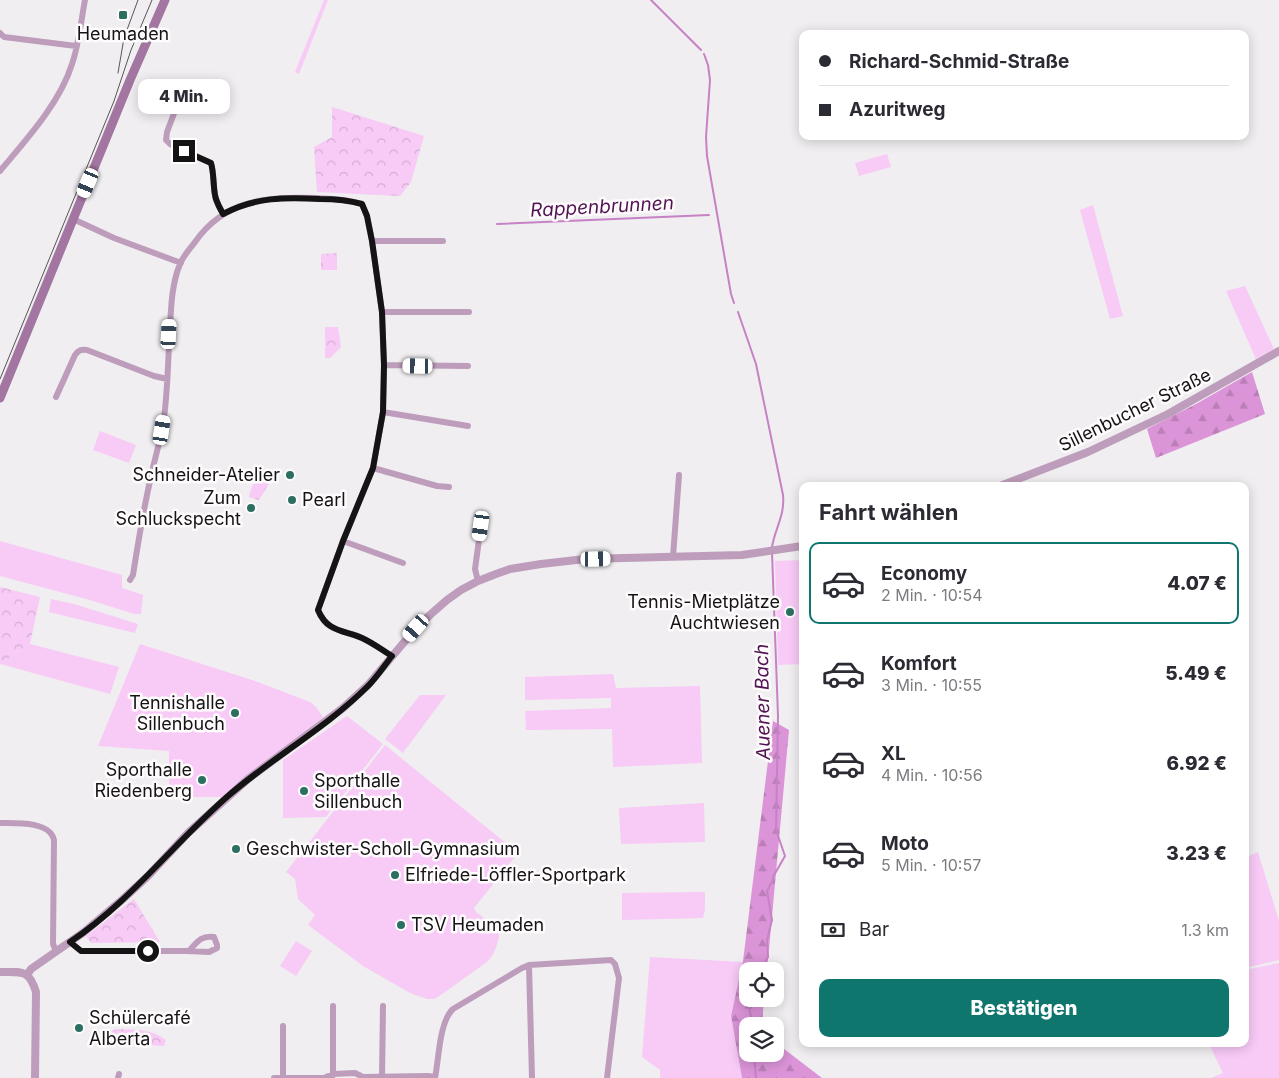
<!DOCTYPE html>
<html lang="de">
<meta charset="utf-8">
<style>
body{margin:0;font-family:Inter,sans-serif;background:#f2f2f3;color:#2b2b33;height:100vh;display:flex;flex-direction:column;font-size:19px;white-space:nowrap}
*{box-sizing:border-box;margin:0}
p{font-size:16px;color:#7c7c81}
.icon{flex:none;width:28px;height:28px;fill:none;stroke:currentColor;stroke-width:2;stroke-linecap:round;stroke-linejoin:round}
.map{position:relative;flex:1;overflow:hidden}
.drawer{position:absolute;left:799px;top:482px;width:450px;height:565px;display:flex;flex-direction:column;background:#fff;border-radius:10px;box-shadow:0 2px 12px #0003}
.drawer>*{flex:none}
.guide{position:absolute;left:799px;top:30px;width:450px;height:110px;border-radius:10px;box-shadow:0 2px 12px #0003;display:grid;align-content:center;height:110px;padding:0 20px;background:#fff}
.buttons{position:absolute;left:739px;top:962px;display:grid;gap:10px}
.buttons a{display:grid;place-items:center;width:45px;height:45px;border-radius:10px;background:#fff;box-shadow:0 2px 12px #0003;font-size:25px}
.end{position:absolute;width:22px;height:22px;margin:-11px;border:6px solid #151415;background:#fff;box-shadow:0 0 0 2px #fff}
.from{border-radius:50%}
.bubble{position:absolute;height:35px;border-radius:10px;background:#fff;box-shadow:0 2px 12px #0003;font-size:16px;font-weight:800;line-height:35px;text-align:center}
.car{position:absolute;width:15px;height:30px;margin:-15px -8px;border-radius:6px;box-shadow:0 0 4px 1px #0007;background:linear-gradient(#fff 24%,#345 0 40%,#fff 0 76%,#345 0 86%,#fff 0)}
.guide b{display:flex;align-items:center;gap:18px;height:48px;font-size:19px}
.guide b+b{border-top:1px solid #e1e1e2}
.guide i{width:12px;height:12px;background:#2b2b33}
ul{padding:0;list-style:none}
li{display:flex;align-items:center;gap:15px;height:82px;margin:0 10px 8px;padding:0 10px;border:2px solid transparent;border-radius:10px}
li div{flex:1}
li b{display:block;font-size:19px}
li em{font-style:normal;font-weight:800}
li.on{border-color:#0f766e}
li>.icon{width:45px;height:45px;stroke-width:1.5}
h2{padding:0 20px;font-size:22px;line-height:60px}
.pay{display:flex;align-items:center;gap:12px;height:55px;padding:0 20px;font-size:19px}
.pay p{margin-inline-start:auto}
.action{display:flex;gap:10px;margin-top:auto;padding:10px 20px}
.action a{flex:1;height:58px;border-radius:10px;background:#0f766e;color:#fff;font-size:20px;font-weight:800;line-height:58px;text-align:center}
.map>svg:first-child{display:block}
</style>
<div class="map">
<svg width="1279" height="1078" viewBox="0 0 1279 1078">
<defs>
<pattern id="forest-firs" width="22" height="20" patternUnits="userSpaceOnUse" patternTransform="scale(1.25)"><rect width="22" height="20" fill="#db94d8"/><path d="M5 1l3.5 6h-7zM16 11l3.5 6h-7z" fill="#bb7fb8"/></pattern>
<pattern id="park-crowns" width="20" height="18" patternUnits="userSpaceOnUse" patternTransform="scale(1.25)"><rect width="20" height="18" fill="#f8caf6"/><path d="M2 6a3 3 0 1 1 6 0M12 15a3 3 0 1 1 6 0" fill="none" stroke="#d4add2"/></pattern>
</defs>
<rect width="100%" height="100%" fill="#f0eef0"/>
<path fill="#f8caf6" d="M324 0H328L299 74 295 72Z
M887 154 891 167 859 176 855 163Z
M1093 205 1123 316 1110 319 1080 210Z
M1245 286 1274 349 1256 359 1226 291Z
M100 431 136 445 129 463 93 450Z
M0 541 122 575V588L143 595 141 614H134L90 600 0 576Z
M802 560V664L778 665 775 561Z
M51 599 74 604 138 624 135 633 49 612Z
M30 644 119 667 110 694 0 664Z
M140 644 255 681 310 702 316 707 323 717 224 797H192L186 803 169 785V751L98 746Z
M613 674 616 688 700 686 702 763 613 767 612 729 526 730 525 711 611 708V698L525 700V677Z
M420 695H446L403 753 385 739Z
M347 716 383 744 326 817 283 818V760Z
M385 745 518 853 474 908 476 912 500 930C498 942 496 953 487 962L438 997 434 999H427L410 993 363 966 308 925 315 915 298 899 295 879 286 872Z
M704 803 705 842 621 844 619 808Z
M1258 852 1279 921V960L1245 968V858Z
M705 892V910L703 918 622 920V893Z
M296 941 312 951 296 976 280 966Z
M650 957 743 962 731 1016 742 1078H660V1070L642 1057Z
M1279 963V1078H1211L1223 1073 1209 1044H1245V970Z"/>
<path fill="url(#forest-firs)" d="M1252 372 1265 414 1156 458 1147 429 1196 404Z
M773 721 789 730 767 971H748V999H764L762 1026H748V1054H775V1042L822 1078H742L731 1016 743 961Z"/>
<path fill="url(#park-crowns)" d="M332 107 424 136 411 182 400 196 317 192 314 147 332 137Z
M337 253V270H321V254Z
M325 327H338L341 347 330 358H325Z
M265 475 272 479 259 500 249 497 252 486Z
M0 587 40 597 30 644 0 664Z
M134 899 160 942 91 943 86 936Z
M119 1029C136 1030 152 1029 166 1040L164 1046 127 1044 100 1046C101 1031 105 1032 119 1029Z"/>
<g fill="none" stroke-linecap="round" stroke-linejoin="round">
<path stroke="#c781c5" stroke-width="2" d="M651 0 701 50
M704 54 708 65 710 80 706 137 707 156 731 294 734 303
M497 224 709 215
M738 312 756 364 783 495C785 516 775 528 772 547
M767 971 765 962 768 957 767 940 772 920 767 891 773 880V877L785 856 776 830 778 716 772 552
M753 1026 749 1007 753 999H755
M754 1054 756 1078"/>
<path stroke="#bd9dbb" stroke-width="6" d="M0 33 4 37 76 46
M181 95 167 132 166 140 170 144 211 163C214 174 213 184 215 195 216 202 220 208 223 214
M0 171C26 140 60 103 72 64 79 44 81 21 85 0
M73 219 114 238 181 263
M372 241H443
M382 312H469
M384 365 468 366
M56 397 75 355C79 350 81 349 87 350L154 376 167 379
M383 412 468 426
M373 468 437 486 449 487
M343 541 403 563
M673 557 679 475
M130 580 133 575C138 543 143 512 150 481 154 460 161 440 164 418 168 388 168 357 170 327 171 306 172 283 180 264 183 256 190 249 195 242 225 199 269 196 317 198 333 199 347 199 362 204L367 216 372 241 382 312 384 365 383 412 373 468 343 541 318 610C327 632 343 630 362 638 373 643 382 650 392 656
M478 581 475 569 482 518
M0 823C15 823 50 821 54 840L53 944 56 951
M70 942 81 951H189L209 952 217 948V945L214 937C201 935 197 942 189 951
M529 965 532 1078
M283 1026V1077
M332 1077 333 1074V1006
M382 1077 383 1006
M118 1078 119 1074
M274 1078H324L333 1074 355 1073 363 1077 428 1076 435 1077
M435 1078C439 1059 439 1022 453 1009L522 968 529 965 611 960 615 964 619 978 607 1078"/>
<path stroke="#bd9dbb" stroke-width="8" d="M1000 486 1088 452 1168 414 1279 351
M0 972C22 972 29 969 36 992L35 1078
M27 975 31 969 84 932 123 899 148 876 188 833 248 779 343 708 368 685 416 628 431 614 447 600 461 590 478 581 496 574 510 569 541 564 585 559 742 555 802 546"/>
<path stroke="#a375a1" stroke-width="9" d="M0 398 130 80 165 0"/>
<path stroke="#575657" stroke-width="1" d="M118 73 124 38 138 0
M0 379 114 101 131 50 152 0"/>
</g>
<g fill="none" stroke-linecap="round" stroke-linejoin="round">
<path stroke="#151415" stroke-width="6" d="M148 951H81L70 942C130 902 174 843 228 796 273 757 326 728 368 686 377 677 384 666 392 656 382 650 373 643 362 638 343 630 327 632 318 610L343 541 373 468 383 412 384 365 382 312 372 241 367 216 362 204C348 200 335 199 320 199 285 197 255 197 223 214 220 208 216 202 215 195 213 184 214 173 211 163L184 151"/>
</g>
<g fill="#2b6f61" stroke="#fefbfd" stroke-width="2">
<rect x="118" y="10" width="10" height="10" rx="2.5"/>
<circle cx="290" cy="475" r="5"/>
<circle cx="292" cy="500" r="5"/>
<circle cx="251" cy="508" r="5"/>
<circle cx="790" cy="612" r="5"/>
<circle cx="235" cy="713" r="5"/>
<circle cx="202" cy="780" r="5"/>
<circle cx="304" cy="791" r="5"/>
<circle cx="236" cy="849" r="5"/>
<circle cx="395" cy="875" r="5"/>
<circle cx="401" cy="925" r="5"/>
<circle cx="79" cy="1028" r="5"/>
</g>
<g text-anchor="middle" stroke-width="5" stroke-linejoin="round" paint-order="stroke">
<g font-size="18" fill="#151415" stroke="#fefbfd" text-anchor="start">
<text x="123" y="40" text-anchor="middle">Heumaden</text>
<text x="280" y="481" text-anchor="end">Schneider-Atelier</text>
<text x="241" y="504" text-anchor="end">Zum<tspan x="241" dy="21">Schluckspecht</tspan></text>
<text x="302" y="506">Pearl</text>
<text x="780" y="608" text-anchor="end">Tennis-Mietplätze<tspan x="780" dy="21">Auchtwiesen</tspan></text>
<text x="225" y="709" text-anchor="end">Tennishalle<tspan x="225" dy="21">Sillenbuch</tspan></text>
<text x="192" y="776" text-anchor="end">Sporthalle<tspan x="192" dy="21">Riedenberg</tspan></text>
<text x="314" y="787">Sporthalle<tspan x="314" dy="21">Sillenbuch</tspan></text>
<text x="246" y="855">Geschwister-Scholl-Gymnasium</text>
<text x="405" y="881">Elfriede-Löffler-Sportpark</text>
<text x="411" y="931">TSV Heumaden</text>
<text x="89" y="1024">Schülercafé<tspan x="89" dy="21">Alberta</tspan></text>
</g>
<g font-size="18" fill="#151415" stroke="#fefbfd">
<text transform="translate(1135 410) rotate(-26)" y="6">Sillenbucher Straße</text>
</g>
<g font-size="19" font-style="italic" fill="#521352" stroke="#fefbfd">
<text transform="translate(602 206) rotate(-3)" y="7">Rappenbrunnen</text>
<text transform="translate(762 702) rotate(-91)" y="7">Auener Bach</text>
</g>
</g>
</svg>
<div class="buttons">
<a><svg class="icon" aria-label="locate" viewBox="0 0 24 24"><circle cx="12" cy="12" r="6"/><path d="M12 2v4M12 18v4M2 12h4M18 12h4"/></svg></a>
<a><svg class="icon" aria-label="layers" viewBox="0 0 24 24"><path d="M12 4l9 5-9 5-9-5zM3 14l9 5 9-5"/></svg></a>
</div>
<i class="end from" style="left:148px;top:951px"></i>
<i class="end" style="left:184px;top:151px"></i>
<div class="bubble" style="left:138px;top:79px;width:92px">4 Min.</div>
<i class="car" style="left:88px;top:183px;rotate:203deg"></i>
<i class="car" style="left:169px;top:334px;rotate:3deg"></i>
<i class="car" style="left:418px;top:366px;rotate:271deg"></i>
<i class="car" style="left:162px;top:430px;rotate:9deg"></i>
<i class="car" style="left:481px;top:526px;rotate:188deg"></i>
<i class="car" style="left:596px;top:559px;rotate:89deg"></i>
<i class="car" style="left:416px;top:628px;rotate:221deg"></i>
<div class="guide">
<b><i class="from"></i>Richard-Schmid-Straße</b>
<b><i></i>Azuritweg</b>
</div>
<section class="drawer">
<h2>Fahrt wählen</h2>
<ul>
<li class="on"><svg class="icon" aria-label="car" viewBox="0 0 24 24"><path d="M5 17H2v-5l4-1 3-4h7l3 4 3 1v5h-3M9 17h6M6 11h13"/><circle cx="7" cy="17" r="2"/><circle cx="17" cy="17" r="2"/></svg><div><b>Economy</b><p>2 Min. · 10:54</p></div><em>4.07 €</em></li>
<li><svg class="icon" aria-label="car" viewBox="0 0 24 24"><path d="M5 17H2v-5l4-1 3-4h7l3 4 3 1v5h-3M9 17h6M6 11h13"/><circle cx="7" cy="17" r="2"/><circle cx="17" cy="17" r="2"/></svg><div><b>Komfort</b><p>3 Min. · 10:55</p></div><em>5.49 €</em></li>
<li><svg class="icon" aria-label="car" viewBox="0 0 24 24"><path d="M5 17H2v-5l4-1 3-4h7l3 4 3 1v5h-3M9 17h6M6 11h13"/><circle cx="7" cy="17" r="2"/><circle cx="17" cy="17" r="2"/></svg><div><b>XL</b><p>4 Min. · 10:56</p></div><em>6.92 €</em></li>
<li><svg class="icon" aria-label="car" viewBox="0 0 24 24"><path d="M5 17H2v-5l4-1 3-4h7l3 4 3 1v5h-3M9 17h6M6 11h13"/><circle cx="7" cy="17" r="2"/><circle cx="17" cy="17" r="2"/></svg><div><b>Moto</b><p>5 Min. · 10:57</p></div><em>3.23 €</em></li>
</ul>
<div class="pay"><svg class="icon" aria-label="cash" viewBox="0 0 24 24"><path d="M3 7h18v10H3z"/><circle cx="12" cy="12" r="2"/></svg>Bar<p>1.3 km</p></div>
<div class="action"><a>Bestätigen</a></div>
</section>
</div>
